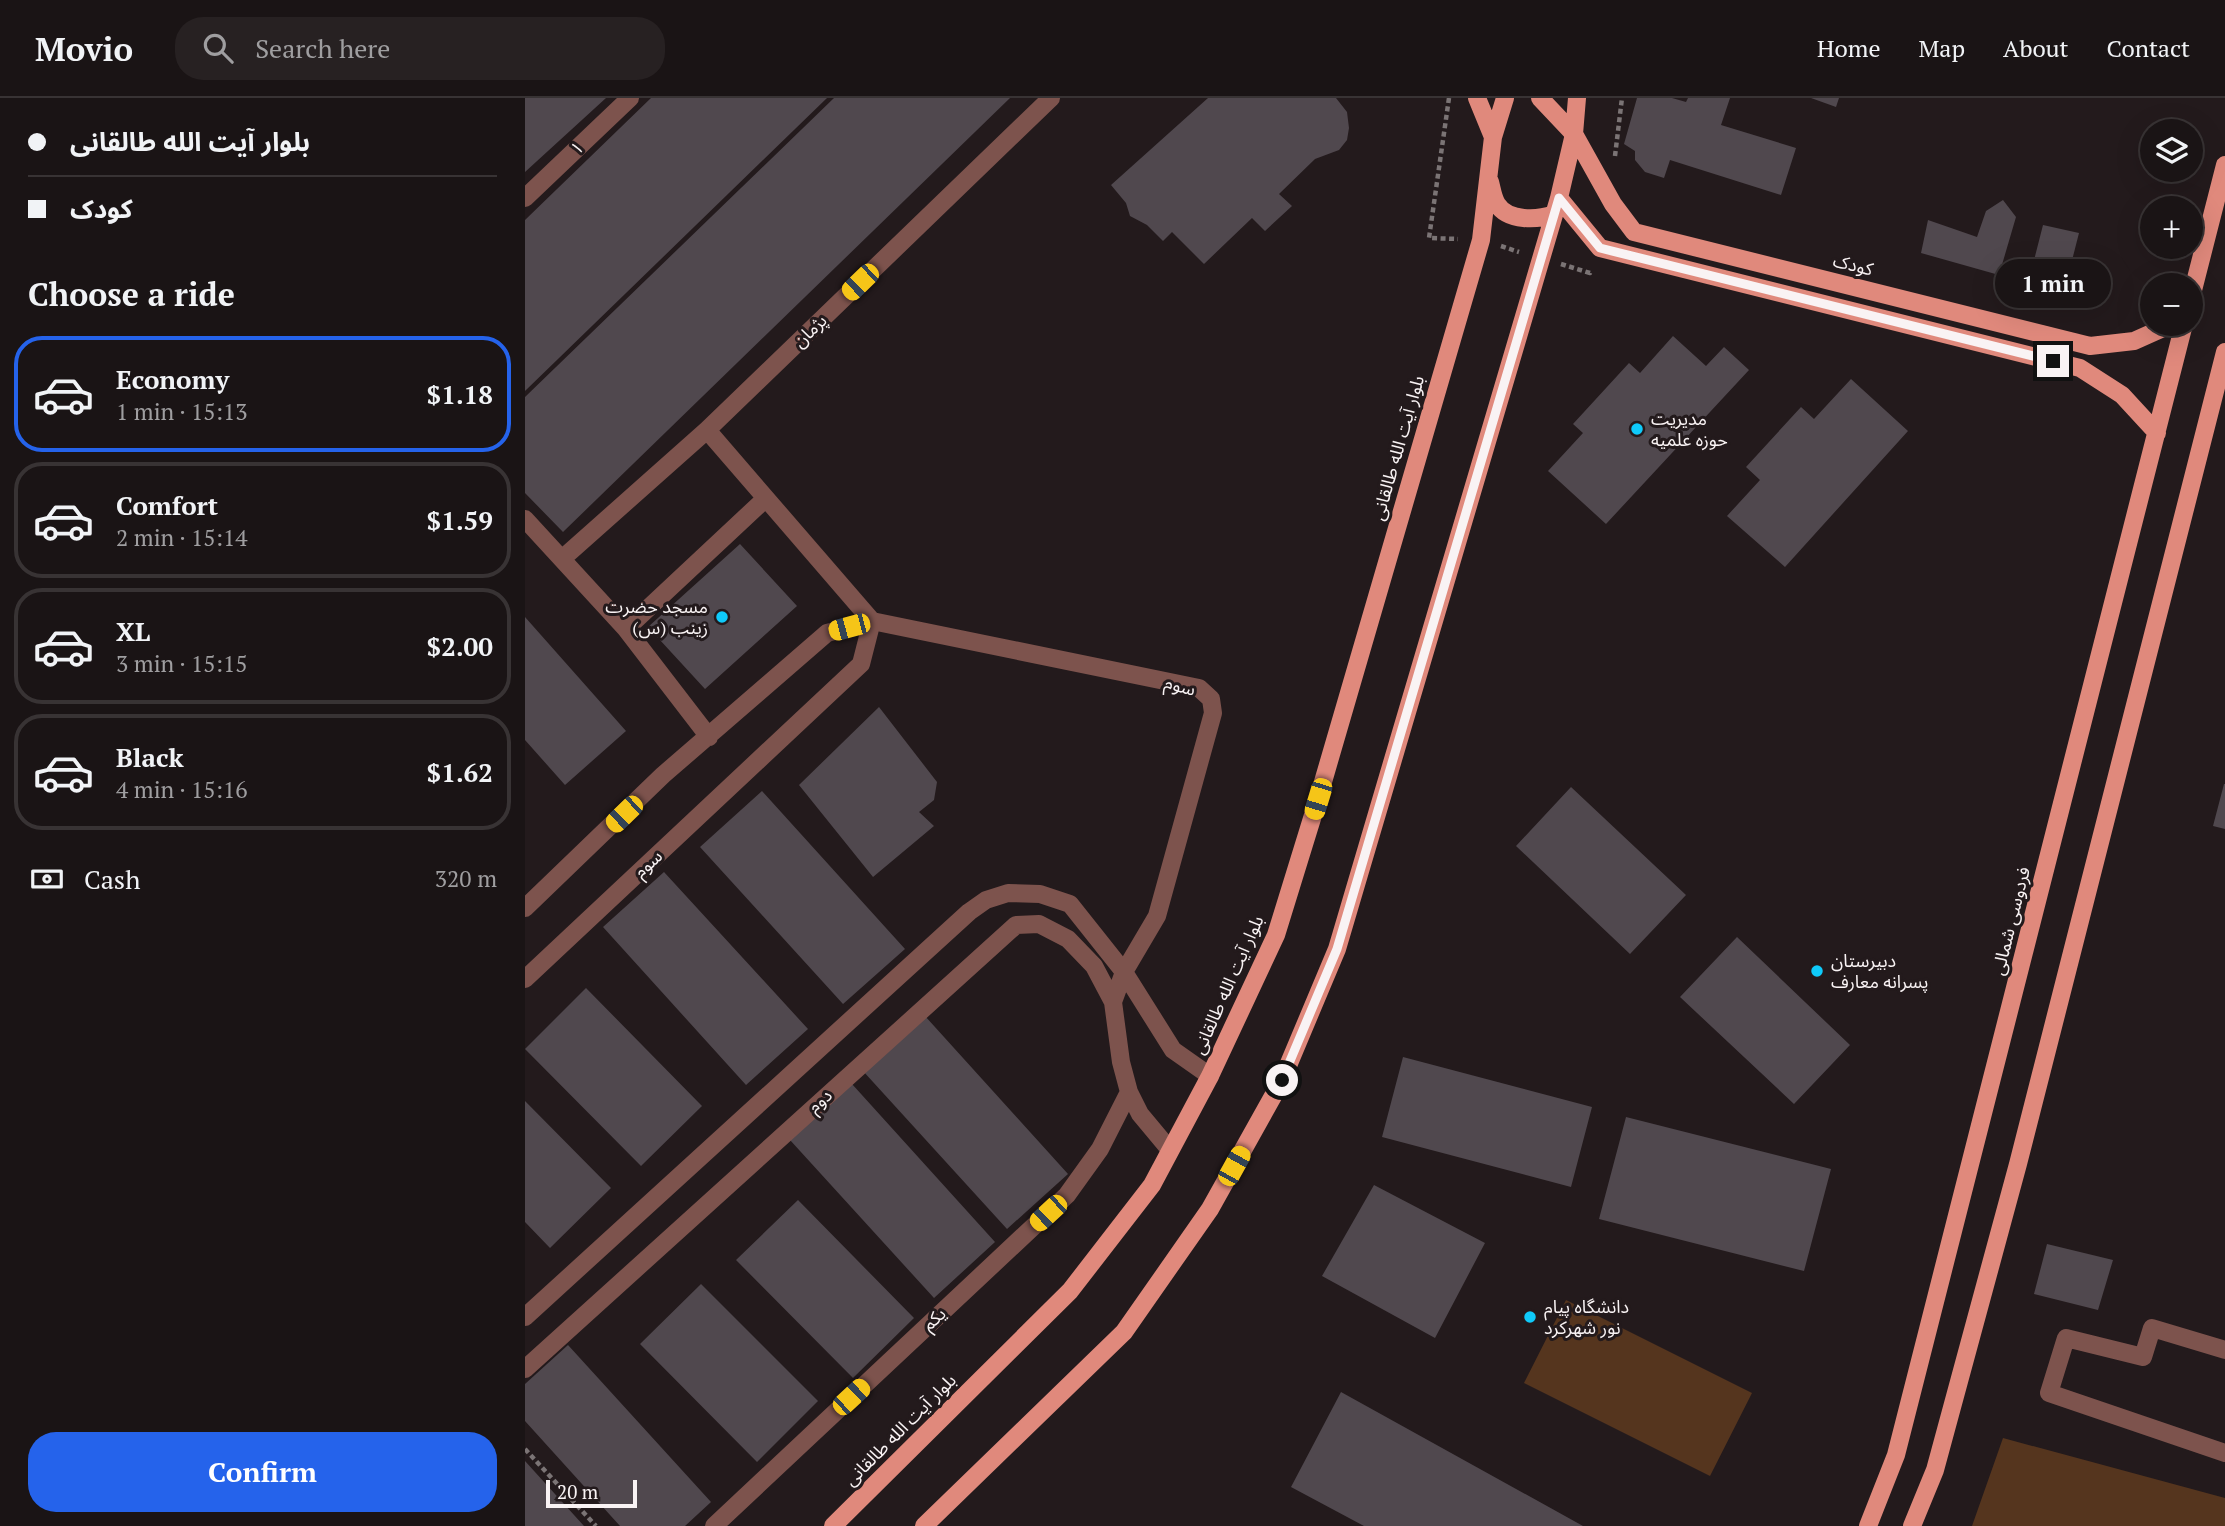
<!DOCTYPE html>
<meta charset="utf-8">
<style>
body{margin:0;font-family:"PT Serif","Noto Sans Arabic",serif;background:#272122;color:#f1f3f6;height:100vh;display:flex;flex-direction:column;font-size:26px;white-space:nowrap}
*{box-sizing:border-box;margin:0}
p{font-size:23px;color:#9f9ea0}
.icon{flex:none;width:38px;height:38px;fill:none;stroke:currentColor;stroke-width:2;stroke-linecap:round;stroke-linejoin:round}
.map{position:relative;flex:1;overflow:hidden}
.drawer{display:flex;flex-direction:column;background:#1a1415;width:525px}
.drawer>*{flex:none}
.banner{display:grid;align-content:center;height:154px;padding:0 28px;background:#1a1415}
.fabs{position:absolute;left:1615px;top:21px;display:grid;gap:14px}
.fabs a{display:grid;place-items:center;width:63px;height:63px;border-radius:50%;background:#1a1415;box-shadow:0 7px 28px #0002,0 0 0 2px #383334;font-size:35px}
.scale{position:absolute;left:21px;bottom:18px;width:91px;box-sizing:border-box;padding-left:7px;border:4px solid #f9f3f4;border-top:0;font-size:19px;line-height:24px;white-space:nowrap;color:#f9f3f4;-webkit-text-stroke:5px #231a1c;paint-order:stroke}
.end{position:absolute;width:32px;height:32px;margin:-16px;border:9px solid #f9f3f4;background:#111;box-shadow:0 0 0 4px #111}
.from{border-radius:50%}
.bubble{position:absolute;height:49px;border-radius:24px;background:#1a1415;box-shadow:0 7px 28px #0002,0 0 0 2px #383334;font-size:23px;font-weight:600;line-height:49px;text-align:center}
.car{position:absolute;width:21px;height:42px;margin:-21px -10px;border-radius:9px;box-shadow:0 0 5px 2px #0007;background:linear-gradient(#f5c518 24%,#345 0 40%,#f5c518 0 76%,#345 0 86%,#f5c518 0)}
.banner b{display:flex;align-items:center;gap:24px;height:66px;font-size:26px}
.banner b+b{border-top:2px solid #383334}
.banner i{width:18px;height:18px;background:#f1f3f6}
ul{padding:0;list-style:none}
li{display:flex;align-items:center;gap:21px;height:116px;margin:0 14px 10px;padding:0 14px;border:4px solid #383334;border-radius:28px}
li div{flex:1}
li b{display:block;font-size:26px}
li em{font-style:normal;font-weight:600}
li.selected{border-color:#2563eb}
li>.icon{width:63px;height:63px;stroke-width:1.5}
h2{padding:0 28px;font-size:32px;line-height:84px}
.pay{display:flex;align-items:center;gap:18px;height:77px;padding:0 28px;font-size:26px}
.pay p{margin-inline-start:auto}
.cta{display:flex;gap:14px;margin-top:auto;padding:14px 28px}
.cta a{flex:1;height:80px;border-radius:28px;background:#2563eb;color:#fff;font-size:28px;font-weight:600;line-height:80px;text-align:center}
header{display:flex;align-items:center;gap:42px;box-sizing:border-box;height:98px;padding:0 35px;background:#1a1415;border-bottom:2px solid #383334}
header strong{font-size:33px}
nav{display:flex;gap:38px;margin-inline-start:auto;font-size:24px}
.search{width:490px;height:63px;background:#272122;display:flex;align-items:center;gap:18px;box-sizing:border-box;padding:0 24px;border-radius:28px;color:#9f9ea0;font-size:26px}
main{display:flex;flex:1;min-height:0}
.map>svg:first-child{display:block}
</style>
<header>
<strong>Movio</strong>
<div class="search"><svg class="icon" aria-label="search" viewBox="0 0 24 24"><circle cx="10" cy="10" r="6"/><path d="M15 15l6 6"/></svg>Search here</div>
<nav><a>Home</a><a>Map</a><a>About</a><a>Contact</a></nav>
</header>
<main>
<section class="drawer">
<div class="banner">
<b><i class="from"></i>بلوار آیت الله طالقانی</b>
<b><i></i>کودک</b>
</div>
<h2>Choose a ride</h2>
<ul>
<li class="selected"><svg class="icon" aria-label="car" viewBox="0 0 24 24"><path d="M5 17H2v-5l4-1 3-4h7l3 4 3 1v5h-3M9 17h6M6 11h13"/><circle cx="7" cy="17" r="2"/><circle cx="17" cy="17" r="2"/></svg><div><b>Economy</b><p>1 min · 15:13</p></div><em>$1.18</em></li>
<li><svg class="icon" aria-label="car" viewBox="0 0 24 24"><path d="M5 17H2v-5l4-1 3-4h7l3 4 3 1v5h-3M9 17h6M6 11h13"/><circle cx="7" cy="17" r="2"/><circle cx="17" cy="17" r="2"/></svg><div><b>Comfort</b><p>2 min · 15:14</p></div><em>$1.59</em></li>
<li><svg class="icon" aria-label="car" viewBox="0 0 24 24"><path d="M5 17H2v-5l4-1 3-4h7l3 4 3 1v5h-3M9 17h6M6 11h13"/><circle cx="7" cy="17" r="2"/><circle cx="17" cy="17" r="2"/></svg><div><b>XL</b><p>3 min · 15:15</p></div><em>$2.00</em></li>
<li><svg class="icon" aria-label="car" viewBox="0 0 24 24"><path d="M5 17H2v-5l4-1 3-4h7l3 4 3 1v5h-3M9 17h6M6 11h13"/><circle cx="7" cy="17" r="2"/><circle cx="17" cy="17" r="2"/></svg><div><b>Black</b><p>4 min · 15:16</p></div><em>$1.62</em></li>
</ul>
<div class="pay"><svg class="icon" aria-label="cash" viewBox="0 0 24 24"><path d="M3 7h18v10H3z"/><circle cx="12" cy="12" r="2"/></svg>Cash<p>320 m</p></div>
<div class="cta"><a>Confirm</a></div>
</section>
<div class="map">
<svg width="1700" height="1428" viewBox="0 0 1700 1428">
<rect width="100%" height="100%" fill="#231a1c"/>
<path fill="#55351e" d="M1041 1202 1227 1295 1185 1378 999 1285Z
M1478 1340 1700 1400V1428H1447Z"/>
<path fill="#50484e" d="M0 0H81L0 74Z
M126 0H302L0 293V122Z
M309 0H485L38 434 0 395V299Z
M683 0H811L822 14 824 30 822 42 814 52 790 61 754 96 767 108 740 133 727 120 679 166 647 134 638 143 622 127 605 118 601 105 586 87Z
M1112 0H1147L1161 4 1163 0H1205L1196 27 1271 50 1256 97 1145 62 1139 80 1120 74 1110 62V53L1099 46Z
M1286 0H1314L1311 9Z
M1478 102 1491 119 1474 177 1396 155 1403 122 1452 139 1461 113Z
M1518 127 1554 135 1541 186 1506 174Z
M1148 238 1181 268 1199 249 1224 272 1081 426 1023 373 1058 335 1048 326 1104 265 1115 275Z
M1326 281 1383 333 1260 469 1202 418 1235 382 1221 369 1276 309 1289 321Z
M215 446 272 508 180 591 123 529Z
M0 519 101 633 40 687 0 642Z
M354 609 412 684 409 702 394 714 409 728 348 779 274 687Z
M1699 686H1700V731L1688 728Z
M1046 689 1161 797 1105 856 991 748Z
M237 693 380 851 318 906 175 749Z
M139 774 283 931 221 987 78 829Z
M1212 839 1325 947 1269 1006 1155 899Z
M61 890 177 1008 116 1068 0 951Z
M400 918 543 1076 482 1131 338 973Z
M878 959 1067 1009 1046 1089 857 1039Z
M327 986 470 1144 409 1200 265 1042Z
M0 1003 86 1090 25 1150 0 1124Z
M1101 1019 1306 1071 1279 1173 1074 1121Z
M849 1087 960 1145 910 1240 797 1178Z
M273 1102 389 1220 328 1280 211 1162Z
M1522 1146 1588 1162 1573 1212 1509 1196Z
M176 1186 293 1303 232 1364 115 1246Z
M43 1247 186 1404 160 1428H95L0 1323V1286Z
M816 1294 1058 1428H839L766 1389Z
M0 1363 59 1428H0Z"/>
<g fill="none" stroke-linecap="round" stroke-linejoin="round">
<path stroke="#7b7475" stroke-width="4.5" stroke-dasharray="5 3.5" stroke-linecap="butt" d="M924 0 904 140 933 141
M1090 58 1097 0
M976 148 994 154
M1036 166 1065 175 1066 172
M0 1351 71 1428"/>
<path stroke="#7d534d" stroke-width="18" d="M0 100 105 0
M182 332 347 523
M0 421 101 531 184 639
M38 460 182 332 526 0
M101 531 240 401
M0 810 138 677 302 535 347 523 674 590 686 601 688 615 632 818 599 874 588 904
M0 881 336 566 347 523
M0 1219 444 814 461 802 483 795 515 796 545 806 599 874 648 952 685 978
M1700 1252 1627 1230 1618 1259 1541 1240 1524 1295 1700 1355
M0 1271 491 827 514 826 543 841 569 868 588 904 596 964 604 994 615 1016 645 1052
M189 1428 542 1097 575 1051 604 994"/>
<path stroke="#e0897c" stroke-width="18" d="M952 0 968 39
M1015 0 1049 36 1088 106 1109 134 1565 248 1609 243 1647 226
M965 84C967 91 968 100 972 106 983 124 1013 122 1029 116
M1034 100 1075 150 1555 270 1597 297 1632 335
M1666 200 1700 67
M308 1428 545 1193 627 1087 685 978 751 837 793 701 956 142 968 39 980 0
M399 1428 599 1234 685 1111 757 982 812 851 1034 100 1049 36 1052 0
M1343 1428 1371 1357 1659 226
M1387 1428 1410 1372 1493 1066 1700 254"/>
</g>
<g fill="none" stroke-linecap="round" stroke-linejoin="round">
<path stroke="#f9f3f4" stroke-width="9" d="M757 982 812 851 1034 100 1075 150 1528 263"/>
</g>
<g fill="#0fcafa" stroke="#231a1c" stroke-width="2.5">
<circle cx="1112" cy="331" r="7"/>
<circle cx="197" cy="519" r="7"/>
<circle cx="1292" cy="873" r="7"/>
<circle cx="1005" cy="1219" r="7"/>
</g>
<g text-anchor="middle" stroke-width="6" stroke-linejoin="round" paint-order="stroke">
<g font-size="18" fill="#f9f3f4" stroke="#231a1c">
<text transform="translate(52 50) rotate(-44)" y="6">۱</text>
<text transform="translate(1328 167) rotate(14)" y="6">کودک</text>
<text transform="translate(285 233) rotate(-44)" y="6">پژمان</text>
<text transform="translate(873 350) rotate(-74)" y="6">بلوار آیت الله طالقانی</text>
<text transform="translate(655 588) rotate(15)" y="6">سوم</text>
<text transform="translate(123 766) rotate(-43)" y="6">سوم</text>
<text transform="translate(1486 823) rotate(-76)" y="6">فردوسی شمالی</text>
<text transform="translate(703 887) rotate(-66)" y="6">بلوار آیت الله طالقانی</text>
<text transform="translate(295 1003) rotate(-42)" y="6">دوم</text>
<text transform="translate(409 1221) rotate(-43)" y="6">یکم</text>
<text transform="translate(375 1332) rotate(-45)" y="6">بلوار آیت الله طالقانی</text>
</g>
<g font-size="18" fill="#f9f3f4" stroke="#231a1c" text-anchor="start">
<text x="1126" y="327">مدیریت<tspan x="1126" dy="21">حوزه علمیه</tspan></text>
<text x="183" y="515" text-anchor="end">مسجد حضرت<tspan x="183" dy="21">زینب (س)</tspan></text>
<text x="1306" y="869">دبیرستان<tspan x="1306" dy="21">پسرانه معارف</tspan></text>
<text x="1019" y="1215">دانشگاه پیام<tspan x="1019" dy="21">نور شهرکرد</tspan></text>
</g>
</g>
</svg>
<div class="fabs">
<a><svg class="icon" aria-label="layers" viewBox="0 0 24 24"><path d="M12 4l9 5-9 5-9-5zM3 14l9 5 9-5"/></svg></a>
<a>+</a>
<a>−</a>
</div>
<div class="scale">20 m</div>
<i class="end from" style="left:757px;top:982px"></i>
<i class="end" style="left:1528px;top:263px"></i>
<div class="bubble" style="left:1470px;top:161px;width:116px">1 min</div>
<i class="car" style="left:335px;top:184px;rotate:226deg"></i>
<i class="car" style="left:324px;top:529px;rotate:255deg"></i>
<i class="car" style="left:793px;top:701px;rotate:197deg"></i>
<i class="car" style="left:99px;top:716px;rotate:226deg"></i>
<i class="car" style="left:709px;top:1068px;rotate:29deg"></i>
<i class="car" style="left:523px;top:1115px;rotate:227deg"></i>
<i class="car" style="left:326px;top:1299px;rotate:47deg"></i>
</div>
</main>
